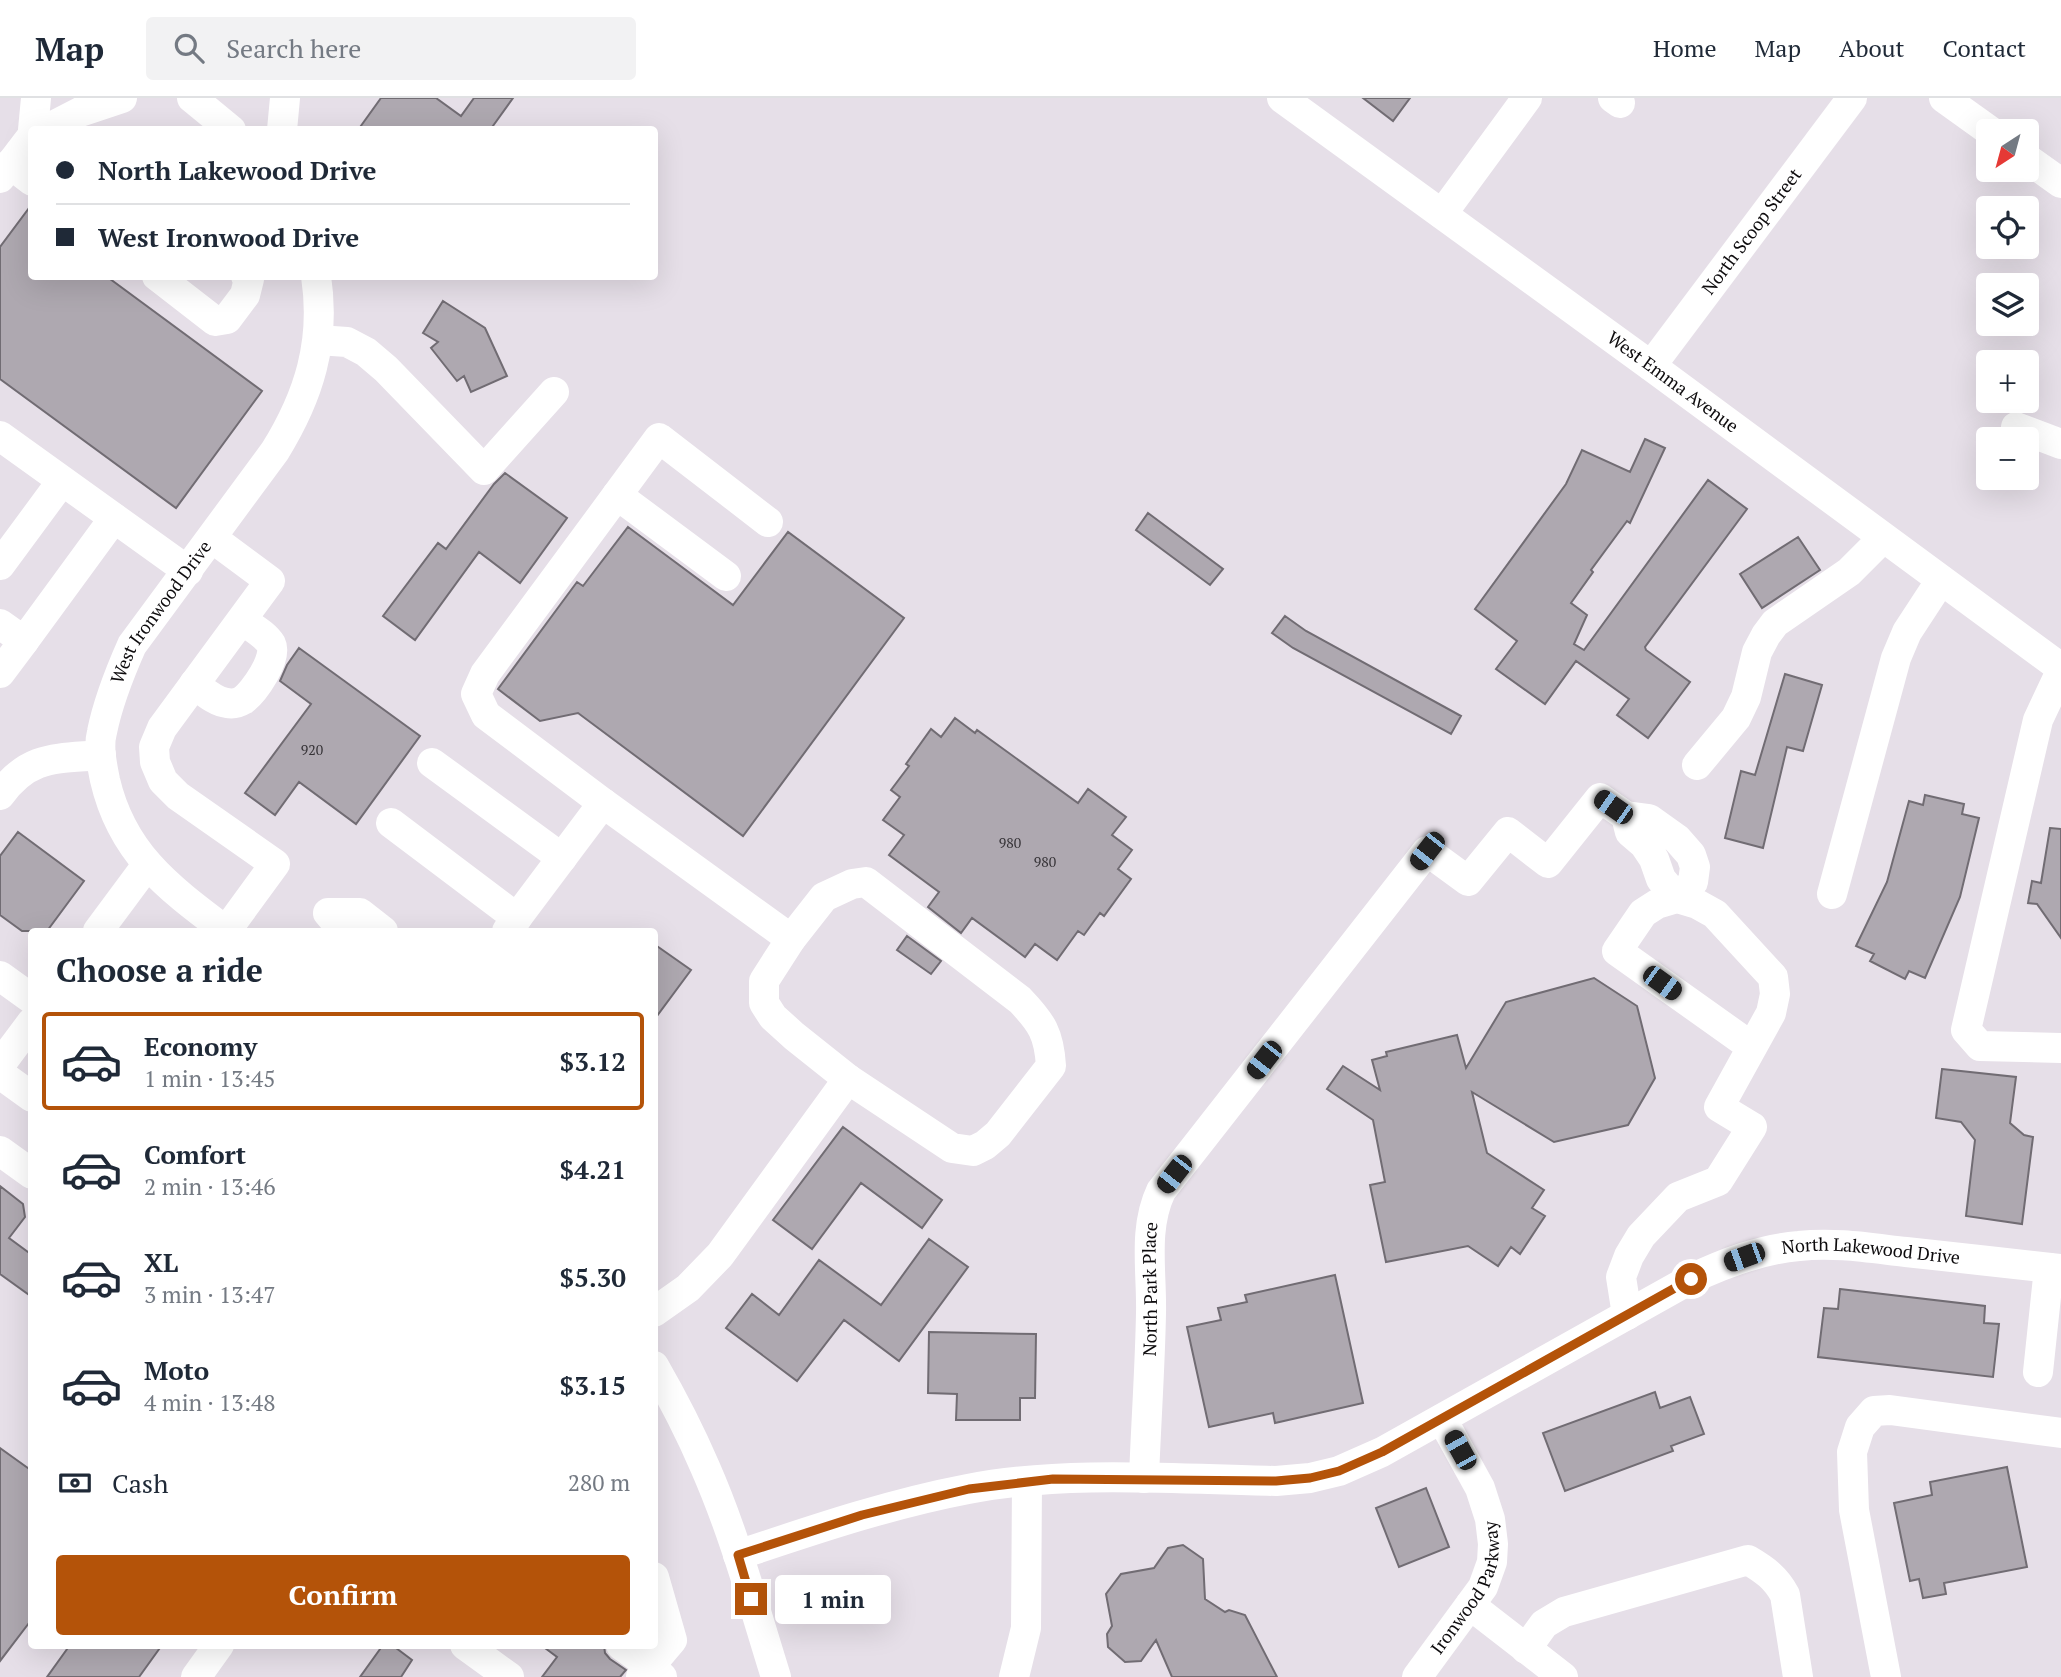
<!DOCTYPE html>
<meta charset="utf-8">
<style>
body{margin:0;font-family:"PT Serif",serif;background:#f2f2f3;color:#1f2937;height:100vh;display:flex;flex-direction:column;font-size:26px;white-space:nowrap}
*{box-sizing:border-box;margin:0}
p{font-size:23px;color:#747a83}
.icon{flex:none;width:38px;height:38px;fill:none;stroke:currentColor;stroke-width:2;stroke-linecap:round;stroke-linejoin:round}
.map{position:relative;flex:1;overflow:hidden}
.drawer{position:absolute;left:28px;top:830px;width:630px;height:721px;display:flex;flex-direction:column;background:#fff;border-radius:7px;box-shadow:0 7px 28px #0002}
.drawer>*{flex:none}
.hud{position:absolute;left:28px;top:28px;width:630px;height:154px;border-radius:7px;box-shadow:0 7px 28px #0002;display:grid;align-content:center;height:154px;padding:0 28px;background:#fff}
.needle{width:46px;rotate:216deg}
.controls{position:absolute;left:1976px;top:21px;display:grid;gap:14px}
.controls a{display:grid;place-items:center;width:63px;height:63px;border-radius:7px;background:#fff;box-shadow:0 7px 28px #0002;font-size:35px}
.end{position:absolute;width:32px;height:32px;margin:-16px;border:9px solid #b45309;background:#fff;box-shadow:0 0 0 4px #fff}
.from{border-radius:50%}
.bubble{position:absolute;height:49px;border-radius:7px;background:#fff;box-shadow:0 7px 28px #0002;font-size:23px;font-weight:700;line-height:49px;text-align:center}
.car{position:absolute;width:21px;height:42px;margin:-21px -10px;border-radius:9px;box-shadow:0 0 5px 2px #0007;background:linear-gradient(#222 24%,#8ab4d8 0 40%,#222 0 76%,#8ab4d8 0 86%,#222 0)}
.hud b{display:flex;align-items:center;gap:24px;height:66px;font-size:26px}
.hud b+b{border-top:2px solid #e0e1e3}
.hud i{width:18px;height:18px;background:#1f2937}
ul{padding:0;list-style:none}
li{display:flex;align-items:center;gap:21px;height:98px;margin:0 14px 10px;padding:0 14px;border:4px solid transparent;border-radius:7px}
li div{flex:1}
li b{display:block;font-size:26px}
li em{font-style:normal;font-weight:700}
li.current{border-color:#b45309}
li>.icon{width:63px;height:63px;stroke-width:1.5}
h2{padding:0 28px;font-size:32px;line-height:84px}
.pay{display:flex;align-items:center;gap:18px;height:77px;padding:0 28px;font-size:26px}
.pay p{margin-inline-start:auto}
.button{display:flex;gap:14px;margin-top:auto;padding:14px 28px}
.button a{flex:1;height:80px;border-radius:7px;background:#b45309;color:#fff;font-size:28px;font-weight:700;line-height:80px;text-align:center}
header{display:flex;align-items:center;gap:42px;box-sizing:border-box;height:98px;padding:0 35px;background:#fff;border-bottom:2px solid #e0e1e3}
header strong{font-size:33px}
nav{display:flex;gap:38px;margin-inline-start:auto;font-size:24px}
.search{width:490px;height:63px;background:#f2f2f3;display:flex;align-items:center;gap:18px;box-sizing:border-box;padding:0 24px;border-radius:7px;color:#747a83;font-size:26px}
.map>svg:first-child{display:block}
</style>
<header>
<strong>Map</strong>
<div class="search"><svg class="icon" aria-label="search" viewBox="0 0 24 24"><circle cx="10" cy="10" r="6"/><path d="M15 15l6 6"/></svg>Search here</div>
<nav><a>Home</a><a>Map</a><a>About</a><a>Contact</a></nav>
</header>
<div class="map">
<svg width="2061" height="1579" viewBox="0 0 2061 1579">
<rect width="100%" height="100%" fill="#e6dfe8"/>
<path fill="#aea8b0" stroke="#716c73" stroke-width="2" d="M381 0H436L461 18 474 0H513L490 32H358Z
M1363 0H1410L1393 23Z
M32 106V178H106L262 293 176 410 0 281V149Z
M443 203 485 230 507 278 471 294 464 278 457 283 431 250 438 244 423 235Z
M1645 341 1665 350 1630 425 1627 423 1591 472 1593 474 1571 505 1587 517 1574 546 1584 552 1708 382 1747 411 1645 549 1646 552 1690 584 1648 640 1617 617 1629 601 1576 563 1545 606 1496 571 1517 543 1475 511 1566 386 1582 352 1630 374Z
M505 375 567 420 520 485 479 454 415 542 383 518 438 445 446 451 494 386Z
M1148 415 1223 471 1210 487 1136 432Z
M628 429 733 507 788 434 904 520 743 738 578 615 540 623 498 591 577 484 583 488Z
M1798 439 1820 472 1762 510 1740 476Z
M1285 518 1306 533 1461 618 1451 636 1293 550 1272 535Z
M299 550 420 638 356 726 299 684 275 717 245 695 311 606 280 583 287 567Z
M1785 576 1822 587 1803 653 1787 649 1763 750 1725 740 1741 673 1755 677Z
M955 620 975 635 977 632 1078 705 1088 691 1126 719 1112 737 1132 752 1118 771 1131 781 1104 818 1100 815 1084 837 1078 833 1057 862 1035 846 1025 859 972 820 961 835 928 809 939 794 889 757 904 737 883 722 900 699 891 692 909 668 906 666 931 631 941 639Z
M1925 697 1964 706 1962 716 1979 720 1960 799 1925 880 1909 873 1905 881 1870 863 1874 856 1856 848 1887 784 1909 703 1923 707Z
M2050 730 2061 731V840L2037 806 2028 805 2032 783 2041 785Z
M18 734 84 783 47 833H22L0 817V758Z
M907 838 941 863 931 876 897 852Z
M654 846 691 872 654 922Z
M1594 880 1637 908 1655 980 1628 1027 1554 1044 1472 994 1487 1055 1544 1092 1532 1110 1545 1118 1520 1156 1511 1149 1498 1168 1468 1148 1386 1164 1370 1087 1385 1084 1373 1022 1327 991 1343 968 1380 992 1372 962 1387 958 1386 954 1457 937 1466 970 1506 904Z
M1942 971 2016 979 2010 1025 2024 1037 2033 1039 2022 1126 1966 1118 1975 1042 1961 1024 1936 1020Z
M843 1029 942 1102 922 1130 861 1085 812 1151 773 1122Z
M0 1088 23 1106 25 1119 9 1140 32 1157V1199L0 1176Z
M929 1141 968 1169 899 1263 844 1222 797 1283 726 1230 752 1196 779 1217 819 1162 881 1207Z
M1335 1177 1363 1305 1275 1325 1273 1315 1209 1329 1187 1229 1221 1222 1218 1210 1247 1204 1245 1197Z
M1840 1191 1985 1208 1984 1225 1999 1226 1993 1279 1818 1259 1824 1210 1838 1211Z
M929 1234 1036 1236 1035 1300H1020V1322H956L957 1296 928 1295Z
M1655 1294 1660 1310 1690 1299 1704 1336 1671 1348 1673 1353 1565 1393 1543 1335Z
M0 1350 32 1373V1521L0 1563Z
M2007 1369 2027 1469 1944 1485 1946 1496 1923 1500 1919 1481 1910 1483 1894 1405 1932 1397 1930 1384Z
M1426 1390 1449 1449 1399 1469 1376 1410Z
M1183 1447 1203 1461 1205 1501 1225 1514 1229 1512 1245 1517 1277 1579H1172L1156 1542 1141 1563 1125 1564 1108 1549 1107 1536 1112 1528 1106 1496 1121 1476 1154 1470 1168 1450Z
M70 1547H162L139 1579H47Z
M383 1547H392L412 1562 401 1579H360Z
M541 1547H604L605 1555 610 1561 626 1572 620 1579H542L557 1559Z"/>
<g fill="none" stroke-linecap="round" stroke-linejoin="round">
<g stroke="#fff" stroke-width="30">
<path d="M192 0 231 32"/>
<path id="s1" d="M1282 0 1651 268 2061 570"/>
<path d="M1613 0 1620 5"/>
<path d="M1944 0 1990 33"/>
<path d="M33 32 36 0"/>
<path d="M45 32 80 14 122 0"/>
<path d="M282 32 285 0"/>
<path d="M2026 60 2061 85"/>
<path d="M10 66 32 83"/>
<path d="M0 80 32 38"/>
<path d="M1442 116 1527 0"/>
<path d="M157 178 215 223 227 221 245 197 249 181 246 178"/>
<path d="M318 242 347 244 366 254 386 271 484 372 554 294"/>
<path id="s2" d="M1651 268 1852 0"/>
<path d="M2016 329 2061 346"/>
<path d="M0 338 188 473"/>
<path d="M617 397 659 340 768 424"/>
<path d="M212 440 270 483 162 630 154 649 155 664 163 683 178 698 275 766 226 833"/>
<path d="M0 467 62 383"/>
<path d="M0 526 24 543 114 420"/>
<path d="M2061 573 2038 622 1966 932 1980 948 2061 950"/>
<path d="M0 575 24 543"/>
<path d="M194 586C204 593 215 604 227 605 232 606 238 605 243 602 254 594 278 560 271 546 265 536 251 529 242 522"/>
<path d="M432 665 562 760"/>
<path d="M1697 667 1736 620 1746 599 1757 554 1766 537 1775 525 1849 474 1883 440"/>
<path d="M0 697C29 657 56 661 101 657"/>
<path d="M603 705 486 617 476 596 485 576 617 397 726 478"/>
<path d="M391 725 517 820"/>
<path d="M866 784 1020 902C1042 925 1049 936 1051 968L998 1036 985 1047 973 1053 952 1050 848 981 794 938 773 919 764 905V883L791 841 824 799 852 786Z"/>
<path d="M1832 796 1896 560 1907 534 1941 482"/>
<path d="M98 833 147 767"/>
<path id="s3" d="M226 833C169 790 122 756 105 682 102 667 98 649 102 634 108 604 120 574 132 547L275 353C309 298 326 244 316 178"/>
<path d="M343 833 328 815H360L383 833"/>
<path d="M507 833 603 705 791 841"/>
<path d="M0 878 32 901"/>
<path d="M0 967 32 924"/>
<path d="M0 976 32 999"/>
<path d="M0 1053 32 1076"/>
<path d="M654 1214 688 1190 720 1157 848 981"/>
<path d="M1627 1217 1621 1179 1629 1158 1641 1138 1678 1099 1718 1083 1752 1029 1719 1009 1771 915 1775 896 1773 879 1715 816 1697 806 1677 800 1657 806 1643 815 1617 853 1752 949"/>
<path d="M654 1268C673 1301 690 1334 705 1369 735 1437 754 1509 776 1579"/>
<path d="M2038 1274 2049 1170"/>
<path id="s4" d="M1144 1380C1146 1325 1150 1270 1151 1215 1152 1174 1143 1131 1161 1093L1427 753 1468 783 1508 734 1548 765 1600 700 1626 718 1649 721 1677 741 1691 757 1695 769 1693 784 1677 800 1661 781 1654 761 1644 746 1630 734 1626 718"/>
<path id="s5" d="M738 1457C813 1432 889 1406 968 1391 1066 1372 1176 1381 1276 1383L1310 1380 1339 1373 1382 1354 1691 1181C1725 1165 1761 1151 1799 1148 1835 1144 1870 1150 1906 1154 1958 1160 2009 1165 2061 1171"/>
<path d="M654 1479 672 1542 650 1568 662 1579"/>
<path d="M1470 1507 1563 1579"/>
<path d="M465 1547 509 1579"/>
<path d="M621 1547 650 1568 641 1579"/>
<path d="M1526 1551 1544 1526 1564 1514 1748 1462C1765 1472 1776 1480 1785 1497L1798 1579"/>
<path d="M196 1579 219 1547"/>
<path d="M1014 1579 1026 1530 1027 1384"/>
<path id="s6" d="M1417 1579 1483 1489 1492 1464 1493 1446 1490 1421 1480 1390 1442 1321"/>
<path d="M1886 1579 1854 1412 1852 1354 1860 1329 1874 1313 1890 1312 2061 1335"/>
</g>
</g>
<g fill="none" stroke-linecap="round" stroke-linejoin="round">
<path stroke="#b45309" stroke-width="9" d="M751 1501 738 1457 862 1417 969 1391 1053 1381 1276 1383 1310 1380 1339 1373 1382 1354 1691 1181"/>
</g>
<g text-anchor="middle" stroke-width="7" stroke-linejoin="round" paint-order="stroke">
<g font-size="14" fill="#353236">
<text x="312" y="657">920</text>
<text x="1010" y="750">980</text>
<text x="1045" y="769">980</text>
</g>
<g font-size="18" fill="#0d0b0d" stroke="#e6dfe8">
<text dy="6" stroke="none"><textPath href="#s2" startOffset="168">North Scoop Street</textPath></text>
<text dy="6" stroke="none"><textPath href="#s1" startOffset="483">West Emma Avenue</textPath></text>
<text dy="6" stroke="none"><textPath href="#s3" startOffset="382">West Ironwood Drive</textPath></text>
<text dy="6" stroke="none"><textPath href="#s5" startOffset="1199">North Lakewood Drive</textPath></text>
<text dy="6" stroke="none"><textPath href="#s4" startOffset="189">North Park Place</textPath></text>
<text dy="6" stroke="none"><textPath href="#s6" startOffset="105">Ironwood Parkway</textPath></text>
</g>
</g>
</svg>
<div class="controls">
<a><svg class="needle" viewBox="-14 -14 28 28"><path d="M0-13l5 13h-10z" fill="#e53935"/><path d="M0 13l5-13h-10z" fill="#747a83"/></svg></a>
<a><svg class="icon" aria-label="locate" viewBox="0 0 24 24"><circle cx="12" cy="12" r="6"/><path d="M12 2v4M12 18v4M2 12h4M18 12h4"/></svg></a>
<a><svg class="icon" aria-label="layers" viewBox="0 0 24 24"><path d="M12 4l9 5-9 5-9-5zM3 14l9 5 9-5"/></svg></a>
<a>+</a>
<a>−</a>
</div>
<i class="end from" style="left:1691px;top:1181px"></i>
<i class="end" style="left:751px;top:1501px"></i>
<div class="bubble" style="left:775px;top:1477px;width:116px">1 min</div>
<i class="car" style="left:1613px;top:709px;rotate:305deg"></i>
<i class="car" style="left:1427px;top:753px;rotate:218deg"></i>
<i class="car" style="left:1662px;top:885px;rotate:126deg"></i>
<i class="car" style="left:1264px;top:962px;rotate:218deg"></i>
<i class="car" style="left:1174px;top:1076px;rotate:218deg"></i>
<i class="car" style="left:1744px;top:1159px;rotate:250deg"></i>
<i class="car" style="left:1460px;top:1352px;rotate:331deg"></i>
<div class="hud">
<b><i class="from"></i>North Lakewood Drive</b>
<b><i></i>West Ironwood Drive</b>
</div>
<section class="drawer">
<h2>Choose a ride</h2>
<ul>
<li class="current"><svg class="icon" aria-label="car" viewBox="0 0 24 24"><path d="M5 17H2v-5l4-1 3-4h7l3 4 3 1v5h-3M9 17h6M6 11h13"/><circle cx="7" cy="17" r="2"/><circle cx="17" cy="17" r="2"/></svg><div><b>Economy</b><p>1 min · 13:45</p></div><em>$3.12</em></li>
<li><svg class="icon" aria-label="car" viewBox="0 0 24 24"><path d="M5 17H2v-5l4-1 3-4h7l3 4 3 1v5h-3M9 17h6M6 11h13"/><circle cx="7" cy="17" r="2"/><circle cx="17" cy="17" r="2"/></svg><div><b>Comfort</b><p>2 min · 13:46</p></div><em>$4.21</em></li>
<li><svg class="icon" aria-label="car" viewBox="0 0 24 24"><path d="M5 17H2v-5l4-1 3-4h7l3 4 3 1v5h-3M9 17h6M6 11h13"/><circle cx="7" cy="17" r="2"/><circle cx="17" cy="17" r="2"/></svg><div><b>XL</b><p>3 min · 13:47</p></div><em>$5.30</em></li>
<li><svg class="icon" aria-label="car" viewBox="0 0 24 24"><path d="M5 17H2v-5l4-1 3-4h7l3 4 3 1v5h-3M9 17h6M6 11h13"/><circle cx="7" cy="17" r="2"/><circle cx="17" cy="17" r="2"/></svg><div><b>Moto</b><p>4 min · 13:48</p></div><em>$3.15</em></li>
</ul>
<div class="pay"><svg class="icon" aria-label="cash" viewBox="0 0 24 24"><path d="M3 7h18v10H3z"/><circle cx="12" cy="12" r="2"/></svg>Cash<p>280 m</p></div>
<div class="button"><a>Confirm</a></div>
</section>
</div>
